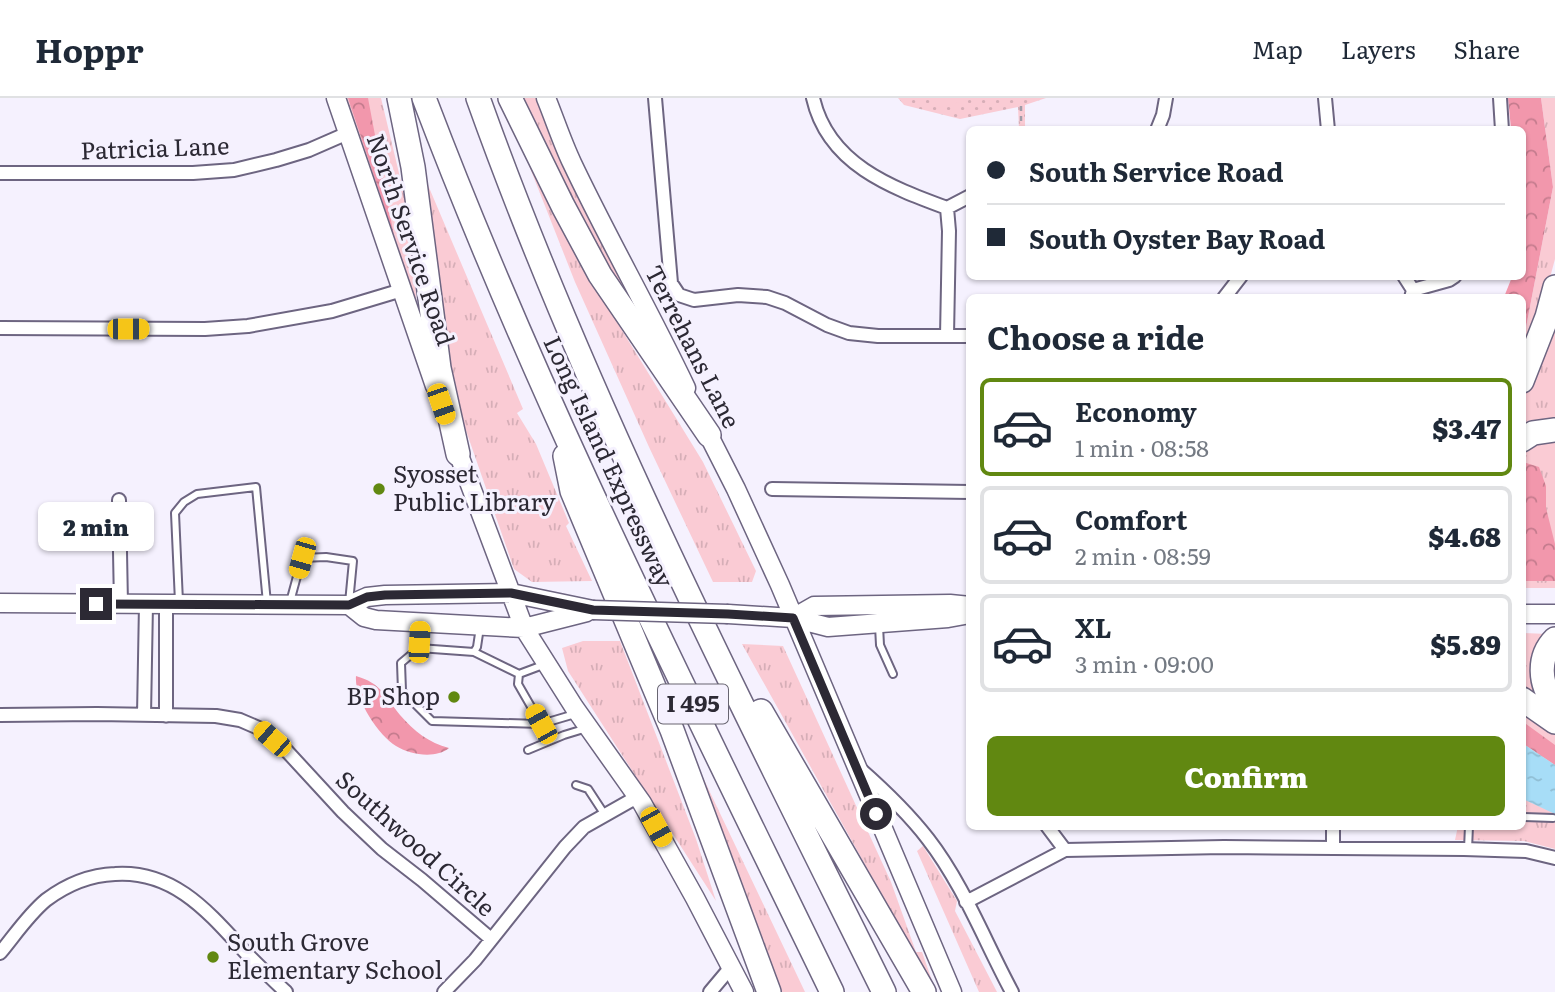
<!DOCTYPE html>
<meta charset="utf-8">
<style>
body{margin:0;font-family:Literata,serif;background:#f6f6f7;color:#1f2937;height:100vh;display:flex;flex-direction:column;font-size:26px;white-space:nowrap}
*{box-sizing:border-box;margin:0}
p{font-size:23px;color:#747a83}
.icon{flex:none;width:38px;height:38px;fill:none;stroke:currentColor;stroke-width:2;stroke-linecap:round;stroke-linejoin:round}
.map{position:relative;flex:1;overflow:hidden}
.details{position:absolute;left:966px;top:196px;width:560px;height:536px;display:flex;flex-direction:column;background:#fff;border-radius:10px;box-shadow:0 2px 5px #0004}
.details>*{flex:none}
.top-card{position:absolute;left:966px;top:28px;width:560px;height:154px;border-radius:10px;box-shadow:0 2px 5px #0004;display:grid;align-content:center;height:154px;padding:0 21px;background:#fff}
.end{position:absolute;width:32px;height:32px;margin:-16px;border:9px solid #2c2934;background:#fff;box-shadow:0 0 0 4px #fff}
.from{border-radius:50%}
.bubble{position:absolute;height:49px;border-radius:10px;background:#fff;box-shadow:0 2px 5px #0004;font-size:23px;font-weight:800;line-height:49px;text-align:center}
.car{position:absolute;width:21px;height:42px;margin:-21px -10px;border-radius:9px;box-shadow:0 0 5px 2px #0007;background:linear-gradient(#f5c518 24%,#345 0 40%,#f5c518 0 76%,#345 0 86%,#f5c518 0)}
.top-card b{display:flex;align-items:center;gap:24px;height:66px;font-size:26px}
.top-card b+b{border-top:2px solid #e0e1e3}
.top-card i{width:18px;height:18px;background:#1f2937}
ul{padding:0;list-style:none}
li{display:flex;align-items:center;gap:21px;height:98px;margin:0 14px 10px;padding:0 7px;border:4px solid #e0e1e3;border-radius:10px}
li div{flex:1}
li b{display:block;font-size:26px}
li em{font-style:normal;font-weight:800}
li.selected{border-color:#618811}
li>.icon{width:63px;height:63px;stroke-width:1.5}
h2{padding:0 21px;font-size:32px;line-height:84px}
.button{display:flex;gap:14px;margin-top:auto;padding:14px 21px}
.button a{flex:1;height:80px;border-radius:10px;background:#618811;color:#fff;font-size:28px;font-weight:800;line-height:80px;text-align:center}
header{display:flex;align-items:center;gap:42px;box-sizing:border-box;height:98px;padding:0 35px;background:#fff;border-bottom:2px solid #e0e1e3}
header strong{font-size:33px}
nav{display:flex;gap:38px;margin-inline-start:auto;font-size:24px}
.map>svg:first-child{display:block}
</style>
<header>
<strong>Hoppr</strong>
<nav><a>Map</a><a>Layers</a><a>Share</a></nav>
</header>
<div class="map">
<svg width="1555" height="894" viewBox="0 0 1555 894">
<defs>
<pattern id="grass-tufts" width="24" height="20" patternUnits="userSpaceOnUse" patternTransform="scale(1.75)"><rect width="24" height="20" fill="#facbd4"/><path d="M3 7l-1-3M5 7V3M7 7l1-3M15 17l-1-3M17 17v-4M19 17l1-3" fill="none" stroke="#d6aeb7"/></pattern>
<pattern id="forest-crowns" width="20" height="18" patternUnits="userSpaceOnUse" patternTransform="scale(1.75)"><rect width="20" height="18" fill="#f297ac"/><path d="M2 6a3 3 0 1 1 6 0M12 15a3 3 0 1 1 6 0" fill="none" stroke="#c47b8d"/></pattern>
<pattern id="park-dots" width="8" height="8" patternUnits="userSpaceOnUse" patternTransform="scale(1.75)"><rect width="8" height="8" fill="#facbd4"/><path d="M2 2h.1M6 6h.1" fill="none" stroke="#d6aeb7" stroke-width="1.8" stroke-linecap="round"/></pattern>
<pattern id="water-ripples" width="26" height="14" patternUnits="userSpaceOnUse" patternTransform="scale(1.75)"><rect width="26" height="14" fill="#a7ddf7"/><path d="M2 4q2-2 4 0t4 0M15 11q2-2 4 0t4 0" fill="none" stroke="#90bed4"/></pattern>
</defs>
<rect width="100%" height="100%" fill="#f5f1fe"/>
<path fill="url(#grass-tufts)" d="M344 0H381L404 96 414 170 417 210Z
M521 0H536L626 191 619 194Z
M1541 0H1555V161L1537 228 1523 266V245L1553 89Z
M517 37 588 177 703 364 756 473 752 484H713L649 349 575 184Z
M425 80 523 311 517 315 536 346 569 425 566 428 592 483 532 484 514 471 445 272Z
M1555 206V327L1523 336 1522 299Z
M1555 339V490H1523L1522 346Z
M1523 535 1548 536V613L1523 595Z
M583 543H620L696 741 716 803 568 573 562 550Z
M742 546 783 548 891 784 916 854H922L936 894H934L882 797Z
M1523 612 1555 634V751L1524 743 1455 742 1458 728H1522Z
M678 627 805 894H775Z
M923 748 957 803 955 813 997 894H979L917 753Z"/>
<path fill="url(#forest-crowns)" d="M348 0H368L394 138Z
M1508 0H1541L1553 89 1523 245 1522 200 1504 199 1512 179 1522 178V32L1511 31Z
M1523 364 1539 369 1546 388V410L1555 446V483H1523Z
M356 578C381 585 385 598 400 617 414 633 429 645 449 650 436 661 410 657 396 648 378 637 354 600 356 578Z
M1522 623 1555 647V667L1525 647 1523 642Z"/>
<path fill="url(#park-dots)" d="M898 0H1046L1025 7V32L1019 31 1018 9 960 21 904 7Z"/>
<path fill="#facbd4" d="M935 0H971L972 1 937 10Z"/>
<path fill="url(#water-ripples)" d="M1523 647H1525L1555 667V716L1523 701Z"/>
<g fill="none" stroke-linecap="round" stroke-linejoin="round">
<defs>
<path id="lane" d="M179 504 175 415 184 404 197 396 256 389 267 505
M290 504 302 460 326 459 353 463 349 505
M420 526 419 550 401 565 402 593 432 623 541 626 575 616
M879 528 880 547 893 576
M419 550 474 554 477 549 480 529
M474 554 519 576
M541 626 518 586 519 576 543 567
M528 652 564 637 587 630
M576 687 588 691 605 717
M1522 719 1553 720
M1468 751 1469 728"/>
<path id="street" d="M655 0 671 185 679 197 694 202 738 197 767 199 785 205 827 227 849 235 878 238H970
M813 0C828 66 890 89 947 110L949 133 947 238
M1325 0 1328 32
M1500 0 1502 32
M1157 32 1163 17 1166 0
M0 75H193L234 72 276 62 309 52 348 35
M947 110 970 98
M1404 178 1413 192
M1224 200 1241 178
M1411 200 1413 192 1449 182 1455 178
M0 230 205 231 248 228 332 213 402 192
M772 391 970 394
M119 402 121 506
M166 506V618
M0 617 97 616 216 618 240 622 261 631 284 650 343 714 382 751 422 782 491 841
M144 617 146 506
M860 671C885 693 908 715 928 741 963 786 985 844 1012 894
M1047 728 1065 752
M1333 750V728
M966 804 1065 752 1224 749 1464 751 1526 753 1555 760
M0 855C15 837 28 817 46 802 66 787 90 777 115 776 175 772 210 816 247 856 260 869 273 882 286 894
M444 894 475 862 565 749 584 729 637 699
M710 894 731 869"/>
<path id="secondary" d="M336 0 435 288
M546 0C555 22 562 44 572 65 608 141 650 214 686 290
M704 328 736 391 780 487 952 894
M454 344 524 530 574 609 642 705 695 800 744 894
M0 505 349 507 367 499 385 497 511 495 593 512
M349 507 364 519 376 522 524 530 587 514
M728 516 793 520 828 529 948 520 970 516
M1522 516H1555
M793 520 814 508 950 506 970 508"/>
<path id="highway" d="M399 0 413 69 439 270 458 356
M424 0C540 306 689 599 832 894
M478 0C588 308 739 601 884 894
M510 0 563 108 600 177 709 337
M1522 283 1547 219 1555 189
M1522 342 1533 335 1555 332
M565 358 572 393 672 632 769 894
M1555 541C1537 559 1539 587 1555 606
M1522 601 1555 624
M761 613 924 894"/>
</defs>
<use href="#lane" stroke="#6d6581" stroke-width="10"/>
<use href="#street" stroke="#6d6581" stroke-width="16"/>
<use href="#secondary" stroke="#6d6581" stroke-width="21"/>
<use href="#highway" stroke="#6d6581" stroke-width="26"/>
<path stroke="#9f9ca8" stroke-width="2.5" stroke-dasharray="5 5" stroke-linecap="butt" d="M1021 8V32"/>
<use href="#lane" stroke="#fff" stroke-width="6"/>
<use href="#street" stroke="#fff" stroke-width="12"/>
<use href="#secondary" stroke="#fff" stroke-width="18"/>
<use href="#highway" stroke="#fff" stroke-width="23"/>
<defs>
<path id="secondary-bridge" d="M593 512 728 516"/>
</defs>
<use href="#secondary-bridge" stroke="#6d6581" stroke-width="21" stroke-linecap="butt"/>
<use href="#secondary-bridge" stroke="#fff" stroke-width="18"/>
</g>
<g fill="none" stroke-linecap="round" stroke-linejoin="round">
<path stroke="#2c2934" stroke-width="9" d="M96 506 349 507 367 499 385 497 511 495 593 512 728 516 793 520 876 716"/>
</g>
<g fill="#618811" stroke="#f5f1fe" stroke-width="2.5">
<circle cx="379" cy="391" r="7"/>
<circle cx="454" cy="599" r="7"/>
<circle cx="213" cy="859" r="7"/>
</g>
<g text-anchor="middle" stroke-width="6" stroke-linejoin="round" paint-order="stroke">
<rect fill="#f5f1fe" stroke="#686571" stroke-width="2" x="658" y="586.5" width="70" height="39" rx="5"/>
<g font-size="23" font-weight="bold" fill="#2c2934">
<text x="693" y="614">I 495</text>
</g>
<g font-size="24" fill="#2c2934" stroke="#f5f1fe">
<text transform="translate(155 51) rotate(-2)" y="8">Patricia Lane</text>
<text transform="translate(410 142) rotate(71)" y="8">North Service Road</text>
<text transform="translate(692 249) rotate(63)" y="8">Terrehans Lane</text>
<text transform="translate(608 364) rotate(65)" y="8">Long Island Expressway</text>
<text transform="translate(415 746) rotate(42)" y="8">Southwood Circle</text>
</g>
<g font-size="24" fill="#2c2934" stroke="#f5f1fe" text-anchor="start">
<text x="393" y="385">Syosset<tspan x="393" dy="28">Public Library</tspan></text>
<text x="440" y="607" text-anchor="end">BP Shop</text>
<text x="227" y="853">South Grove<tspan x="227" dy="28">Elementary School</tspan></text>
</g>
</g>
</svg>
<i class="end from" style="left:876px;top:716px"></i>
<i class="end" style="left:96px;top:506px"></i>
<div class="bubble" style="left:38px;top:404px;width:116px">2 min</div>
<i class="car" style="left:128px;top:231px;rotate:90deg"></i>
<i class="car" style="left:441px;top:306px;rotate:161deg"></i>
<i class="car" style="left:302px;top:460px;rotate:196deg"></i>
<i class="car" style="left:419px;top:544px;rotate:3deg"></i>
<i class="car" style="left:541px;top:626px;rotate:331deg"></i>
<i class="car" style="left:272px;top:641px;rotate:311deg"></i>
<i class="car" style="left:656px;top:729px;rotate:151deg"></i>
<div class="top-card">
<b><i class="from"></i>South Service Road</b>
<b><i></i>South Oyster Bay Road</b>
</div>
<section class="details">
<h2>Choose a ride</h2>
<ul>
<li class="selected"><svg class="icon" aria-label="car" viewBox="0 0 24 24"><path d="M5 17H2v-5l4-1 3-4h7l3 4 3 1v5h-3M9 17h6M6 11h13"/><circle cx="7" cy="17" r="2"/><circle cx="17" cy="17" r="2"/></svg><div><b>Economy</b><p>1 min · 08:58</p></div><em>$3.47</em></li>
<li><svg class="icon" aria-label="car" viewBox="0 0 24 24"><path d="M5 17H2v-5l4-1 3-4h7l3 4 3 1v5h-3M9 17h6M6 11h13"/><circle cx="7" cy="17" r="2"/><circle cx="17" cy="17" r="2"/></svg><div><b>Comfort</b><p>2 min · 08:59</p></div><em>$4.68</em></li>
<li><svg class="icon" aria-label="car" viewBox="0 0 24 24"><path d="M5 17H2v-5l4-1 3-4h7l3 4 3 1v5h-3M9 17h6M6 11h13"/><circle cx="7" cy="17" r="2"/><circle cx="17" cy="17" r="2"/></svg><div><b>XL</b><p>3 min · 09:00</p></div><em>$5.89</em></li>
</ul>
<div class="button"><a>Confirm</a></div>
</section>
</div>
